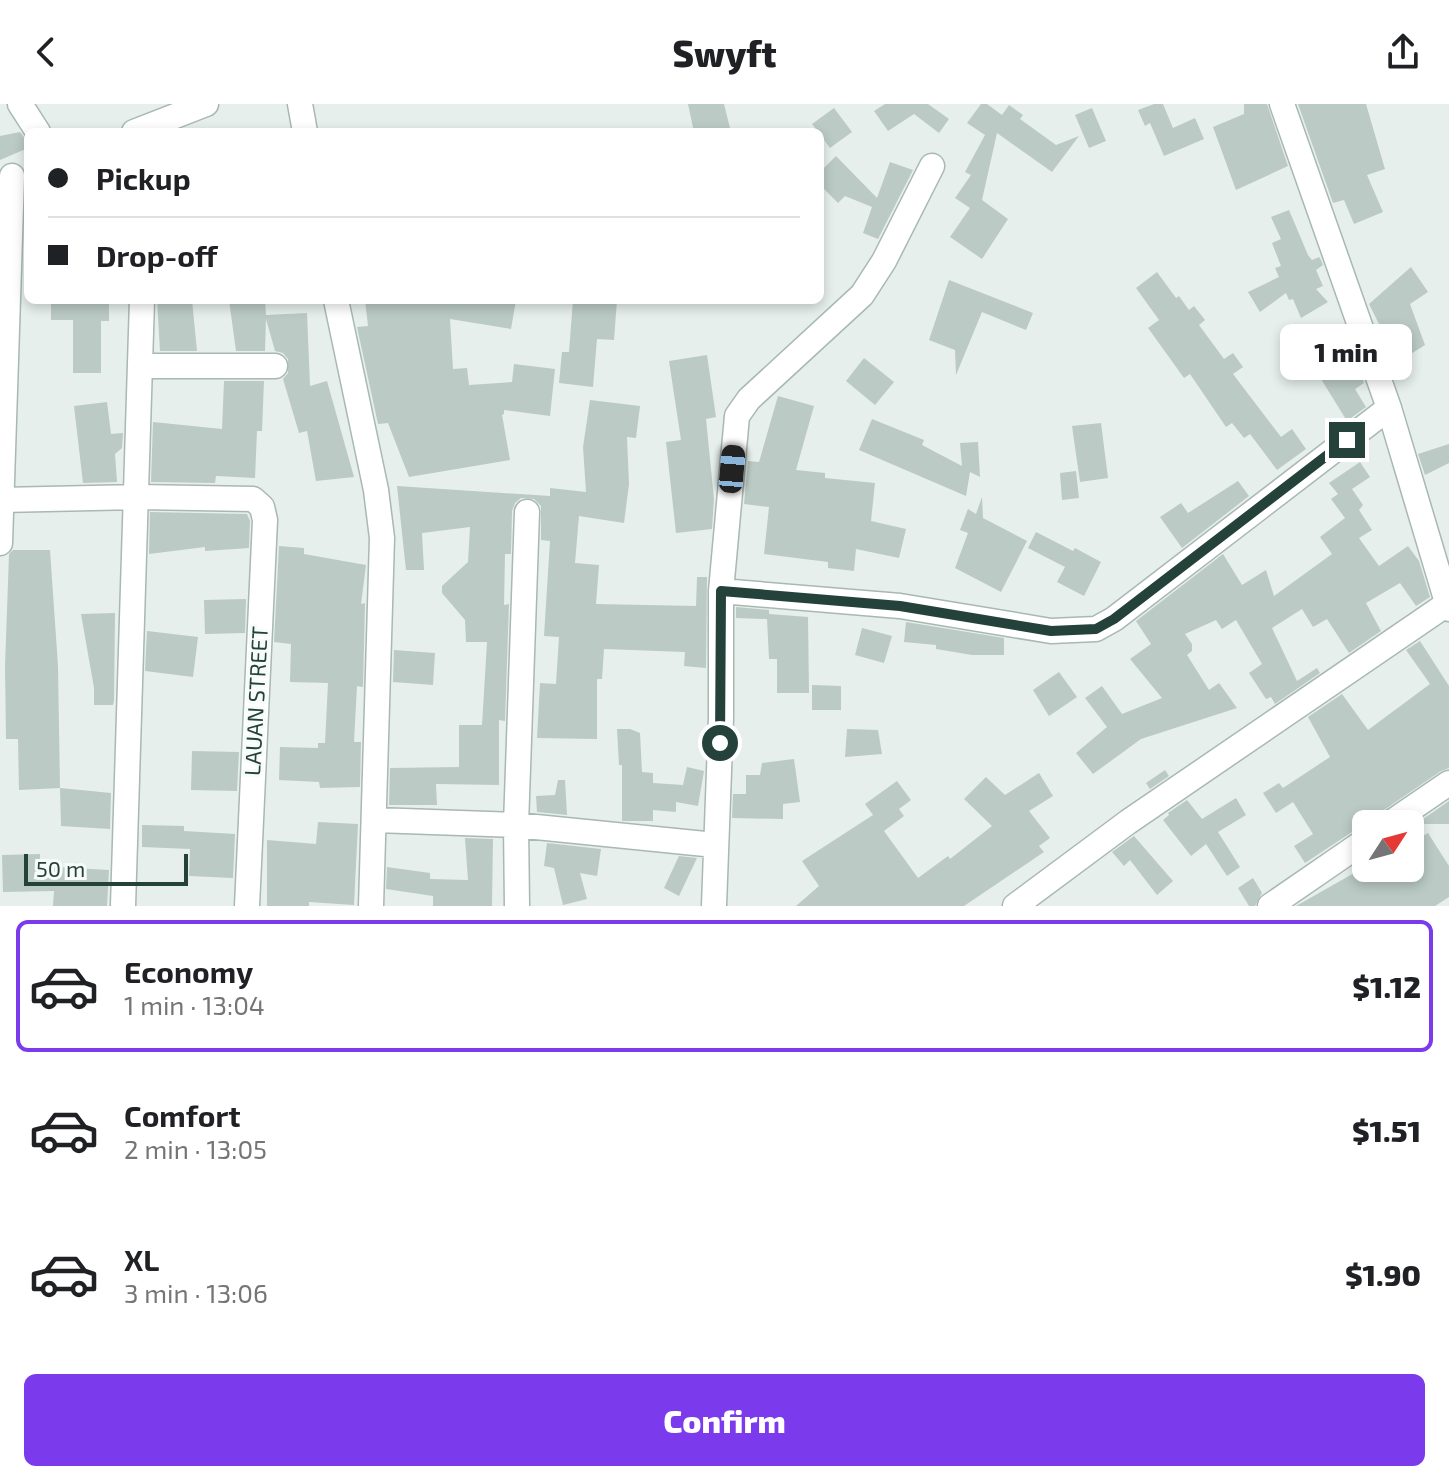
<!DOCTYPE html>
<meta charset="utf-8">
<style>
body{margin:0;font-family:"Exo 2",sans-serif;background:#f6f6f6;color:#202124;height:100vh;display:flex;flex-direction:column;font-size:30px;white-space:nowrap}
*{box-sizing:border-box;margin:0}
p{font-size:26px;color:#757577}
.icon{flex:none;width:44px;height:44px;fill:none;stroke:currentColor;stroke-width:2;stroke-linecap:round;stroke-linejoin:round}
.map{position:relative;height:802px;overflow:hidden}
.details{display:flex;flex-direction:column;background:#fff;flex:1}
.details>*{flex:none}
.top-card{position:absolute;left:24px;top:24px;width:800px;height:176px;border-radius:12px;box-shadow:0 4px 12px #0003;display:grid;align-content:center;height:176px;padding:0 24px;background:#fff}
.needle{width:52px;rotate:54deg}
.fabs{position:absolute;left:1352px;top:706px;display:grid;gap:16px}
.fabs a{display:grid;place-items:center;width:72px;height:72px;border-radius:12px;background:#fff;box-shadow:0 4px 12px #0003;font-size:40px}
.scale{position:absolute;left:24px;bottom:20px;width:164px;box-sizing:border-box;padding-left:8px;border:4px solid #24423a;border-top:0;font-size:22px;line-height:28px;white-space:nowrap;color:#24423a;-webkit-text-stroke:6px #f7fbf9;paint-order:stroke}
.end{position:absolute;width:36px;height:36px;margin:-18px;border:10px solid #24423a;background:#fff;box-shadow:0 0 0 4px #fff}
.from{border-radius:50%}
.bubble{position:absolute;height:56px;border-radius:12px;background:#fff;box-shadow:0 4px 12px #0003;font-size:26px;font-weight:800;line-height:56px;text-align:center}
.car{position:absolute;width:24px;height:48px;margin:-24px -12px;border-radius:10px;box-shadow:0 0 6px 2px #0007;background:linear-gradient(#222 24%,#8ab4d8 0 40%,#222 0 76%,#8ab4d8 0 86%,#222 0)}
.top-card b{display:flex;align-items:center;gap:28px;height:76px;font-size:30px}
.top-card b+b{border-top:2px solid #e0e0e0}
.top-card i{width:20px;height:20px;background:#202124}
ul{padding:14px 0 0;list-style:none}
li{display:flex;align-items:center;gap:24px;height:132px;margin:0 16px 12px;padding:0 8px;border:4px solid transparent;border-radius:12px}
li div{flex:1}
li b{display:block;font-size:30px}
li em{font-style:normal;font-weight:800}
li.selected{border-color:#7c3aed}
li>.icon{width:72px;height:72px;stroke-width:1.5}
.action{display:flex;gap:16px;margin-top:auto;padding:16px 24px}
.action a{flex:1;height:92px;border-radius:12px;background:#7c3aed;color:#fff;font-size:32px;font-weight:800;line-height:92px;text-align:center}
header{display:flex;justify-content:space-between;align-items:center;height:104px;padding:0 24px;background:#fff;font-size:36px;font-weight:800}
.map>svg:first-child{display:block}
</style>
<header><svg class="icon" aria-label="back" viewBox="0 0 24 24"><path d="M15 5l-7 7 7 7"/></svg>Swyft<svg class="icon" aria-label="share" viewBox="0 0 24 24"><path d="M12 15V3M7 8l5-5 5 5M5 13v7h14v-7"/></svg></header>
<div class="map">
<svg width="1449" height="802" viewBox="0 0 1449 802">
<rect width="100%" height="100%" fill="#e6efeb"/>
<path fill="#bbcac4" d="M688 0H724L731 28H694Z
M885 0H928L949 15 939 29 914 10 888 27 874 7Z
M981 0H987L1002 11 1009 1 1023 11 1020 15 1056 41 1079 32 1052 68 997 29 982 96 1008 115 982 155 950 133 970 104 955 94 971 71 965 68 985 31 967 19Z
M1154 0H1163L1173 24 1195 14 1204 35 1164 52 1150 19 1145 22 1138 6Z
M1244 0H1267L1288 62 1236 86 1213 23 1244 10Z
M1298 0H1366L1385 65 1367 71 1383 108 1354 120 1344 96 1333 99Z
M834 4 852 28 830 44 812 20Z
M1092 4 1106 37 1089 44 1075 11Z
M20 28 28 38V44L0 56V32Z
M836 52 877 94 890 58 913 66 878 135 863 129 872 103 845 92 838 99 820 81V68Z
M1289 106 1308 151 1312 156 1319 153 1321 156 1323 161 1316 166 1323 182 1316 185 1328 198 1301 214 1293 195 1289 196 1286 189 1260 208 1248 188 1279 173 1275 164 1281 162 1272 139 1281 135 1271 113Z
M1411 163 1428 188 1410 200 1425 241 1398 258 1369 200Z
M1157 168 1176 194 1179 192 1189 206 1194 202 1205 216 1199 221 1224 255 1233 249 1243 263 1233 270 1281 333 1292 325 1306 345 1277 366 1250 330 1244 334 1232 319 1226 323 1190 270 1184 274 1148 224 1159 216 1136 184Z
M949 176 1033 209 1026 226 982 208 956 271 955 246 929 236Z
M51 196H109V217H101V269H73V216H51Z
M157 196H192L197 247H160Z
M229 196H265L266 211 307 209 310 282 327 277 354 373 316 377 307 327 299 329 283 275 288 269V255L283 249 275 247 266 215 265 247H236Z
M365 196H516L511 225 450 215 453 265 467 264 469 281 512 278 514 260 555 265 550 312 504 306V310L502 311 510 356 409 373 388 319 378 320 357 223 368 222Z
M573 196H617L614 236 597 235 593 283 559 279 562 248H569Z
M1333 232 1348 255 1355 252 1364 279 1355 285 1366 303 1347 317 1308 254Z
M1297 236 1305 253 1290 264 1280 248Z
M707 251 716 313 706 315 714 395 712 425 676 429 666 338 681 336 669 257Z
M864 254 894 278 875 301 846 277Z
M224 277H264L262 327H257L255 374 216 372 215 379 151 378 153 318 222 325Z
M778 292 814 302 796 366 825 369V374L875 379 871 417 906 425 899 454 856 445 854 467 828 464V458L764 450 769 403 744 400 748 357 759 358Z
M590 296 640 302 636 334 627 333 629 380 624 419 579 412 575 459 599 461 596 500 696 502 697 473H707L706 564 684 562 685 548 604 545 602 575H597V635L537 634 540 579 556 580 559 533 544 532 550 437 541 436V402L534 395 521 394 515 399 512 407 511 450H505L504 501 509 500 505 617 499 616V681L436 680 437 701H389L390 664 459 663V621H482L487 538H466L465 516 442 489V482L468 458 470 423 422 429 424 466H406L397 382 550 392V384L586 388 583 343Z
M107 298 111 330 123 329 122 344 115 350 117 378 83 379 74 302Z
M872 315 924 336 922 341 962 362 960 339 978 338 980 373 970 368 966 392 859 346Z
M1101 319 1108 374 1080 378 1072 322Z
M1449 340V359L1425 371 1418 350Z
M1360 358 1370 373 1352 385 1363 401 1359 406 1372 426 1359 434 1379 462 1408 442 1419 457 1430 493 1416 502 1400 479 1366 499 1381 527 1349 549 1327 515 1313 523 1302 505 1272 524 1297 577 1317 564 1320 569 1275 600 1271 593 1266 595 1249 569 1262 560 1236 516 1222 525 1216 516 1185 530 1192 540V547L1187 551 1209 586 1219 579 1237 604 1141 635 1093 670 1076 649 1107 623 1085 594 1102 582 1122 610 1162 594 1130 555 1151 540 1136 517 1223 450 1242 481 1266 466 1274 492 1332 450 1320 433 1345 414 1331 395 1338 390 1329 379Z
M1076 367 1079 394 1062 396 1060 369Z
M1238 377 1249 392 1182 444 1160 413 1181 399 1188 409Z
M982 393 983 414 1027 437 1001 488 955 464 968 429 960 426 968 405 976 410Z
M150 408 247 410 250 417 249 444 205 447V443L149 450Z
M1036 428 1073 447 1075 444 1101 458 1084 492 1057 478 1065 463 1028 444Z
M279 442 304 444V450L366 461 361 500 365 499 363 583 357 582 354 638H361L360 683 320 684 319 678 279 676 280 643 318 644V639H325L328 579 290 578 291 540 274 538Z
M13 446H50L58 562 60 684 19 686 18 635H6L5 562 9 450Z
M246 495 245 529 205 530 204 496Z
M736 503 769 506V510L808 513 809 589H777V555H769L767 515 736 514Z
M115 509 114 597 113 601H94V584L81 510Z
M906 518 1004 534V551H972L936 545V541L904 538Z
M862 524 892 532 884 559 855 551Z
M147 527 198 533 193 573 145 567Z
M1420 537 1449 582V664L1441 667 1381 708 1374 720 1358 724 1305 759 1294 742 1313 730 1293 698 1276 709 1263 689 1279 679 1283 684 1330 653 1308 613 1342 590 1368 626 1430 580 1406 546Z
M394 546 435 549 433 581 393 578Z
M1059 568 1077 593 1049 612 1033 586Z
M812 581 841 582V606H812Z
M617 625H630L640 629 642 668 653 669V679L683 681 687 663 704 667 698 702 676 698V708L653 706V717H622V661H619Z
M847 625 878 626 882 650 845 653Z
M192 647 239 648 237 687 191 686Z
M794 655 800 698 783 700V715L732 714 733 690H746V671H760L762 659Z
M1165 666 1169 672 1150 685 1146 679Z
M1039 669 1053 692 1029 707 1050 734 1039 742 1044 748 964 802H796L819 782 802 757 873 711 865 700 897 677 911 696 899 705 904 712 884 727 918 774 948 752 950 755 992 722 964 695 986 673 1005 691Z
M558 676H565L567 711 537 708 536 692 555 691Z
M60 684 111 689 110 725 61 722Z
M1236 694 1246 711 1218 728 1240 763 1227 772 1206 740 1191 752 1163 716 1169 711 1168 709 1187 696 1202 715Z
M1449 697V720H1416Z
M318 718 358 720 354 801 309 798V802H267V736L316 740Z
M142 721 184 722V727L235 730 233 774 189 772 190 745 142 743Z
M1428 729 1449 762V793L1435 802H1296L1363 764H1410V739Z
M1134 732 1173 777 1157 791 1130 756 1124 762 1112 748Z
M465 734 493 735 492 802H433V792L386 785 387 763 430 769V775L468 776Z
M547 739 601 745 597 772 580 769 587 795 563 801 554 764 544 762Z
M40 750V762L109 766 107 802H53L54 787 3 788 2 751Z
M679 752 697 754 679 792 664 784Z
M1253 774 1262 789 1255 802H1249L1238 784Z"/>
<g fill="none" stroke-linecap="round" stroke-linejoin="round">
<defs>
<path id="street" d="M20 0 38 28
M300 0 305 28
M1282 0 1389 304 1449 505
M134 28 206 0
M336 196 376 386 382 434 371 802
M141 262H275
M1 396 138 393 253 395 262 403 265 416 247 802
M0 439 12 72
M721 487 900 502 1051 527 1096 525 1114 515 1389 304
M375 716 516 721 715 741
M1389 720 1449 679
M123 802 142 196
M517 802 516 721 527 408
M714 802 721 613V487L737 312 749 295 862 191 884 157 932 62
M1015 802 1128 718 1447 500
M1270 802 1366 736"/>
</defs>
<use href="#street" stroke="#a8b8b2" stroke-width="27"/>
<use href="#street" stroke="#fff" stroke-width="24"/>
</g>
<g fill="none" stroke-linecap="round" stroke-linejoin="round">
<path stroke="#24423a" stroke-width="10" d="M720 639 721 487 900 502 1051 527 1096 525 1114 515 1347 336"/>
</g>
<g text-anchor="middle" stroke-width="6" stroke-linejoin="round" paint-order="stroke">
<g font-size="22" fill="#24423a" stroke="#f7fbf9">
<text transform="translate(256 597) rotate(-87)" y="8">LAUAN STREET</text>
</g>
</g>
</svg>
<div class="fabs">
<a><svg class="needle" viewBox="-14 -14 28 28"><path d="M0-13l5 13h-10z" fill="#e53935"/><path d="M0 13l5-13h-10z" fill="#757577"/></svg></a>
</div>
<div class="scale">50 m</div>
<i class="end from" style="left:720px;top:639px"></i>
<i class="end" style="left:1347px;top:336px"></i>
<div class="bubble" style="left:1280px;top:220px;width:132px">1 min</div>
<i class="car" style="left:732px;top:365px;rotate:5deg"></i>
<div class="top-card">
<b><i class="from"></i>Pickup</b>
<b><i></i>Drop-off</b>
</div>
</div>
<section class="details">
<ul>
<li class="selected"><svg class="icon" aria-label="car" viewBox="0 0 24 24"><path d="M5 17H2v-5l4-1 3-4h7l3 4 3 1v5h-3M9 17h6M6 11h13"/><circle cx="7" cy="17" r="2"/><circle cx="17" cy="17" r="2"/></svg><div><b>Economy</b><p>1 min · 13:04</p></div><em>$1.12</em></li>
<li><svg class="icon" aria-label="car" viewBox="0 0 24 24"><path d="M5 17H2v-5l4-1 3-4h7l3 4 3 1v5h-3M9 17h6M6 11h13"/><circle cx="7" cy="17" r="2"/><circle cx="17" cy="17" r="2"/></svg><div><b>Comfort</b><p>2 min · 13:05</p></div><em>$1.51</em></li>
<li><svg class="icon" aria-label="car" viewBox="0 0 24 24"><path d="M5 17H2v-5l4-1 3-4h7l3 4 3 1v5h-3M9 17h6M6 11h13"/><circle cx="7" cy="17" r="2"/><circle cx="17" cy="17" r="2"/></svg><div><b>XL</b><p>3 min · 13:06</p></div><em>$1.90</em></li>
</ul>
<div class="action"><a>Confirm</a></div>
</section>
